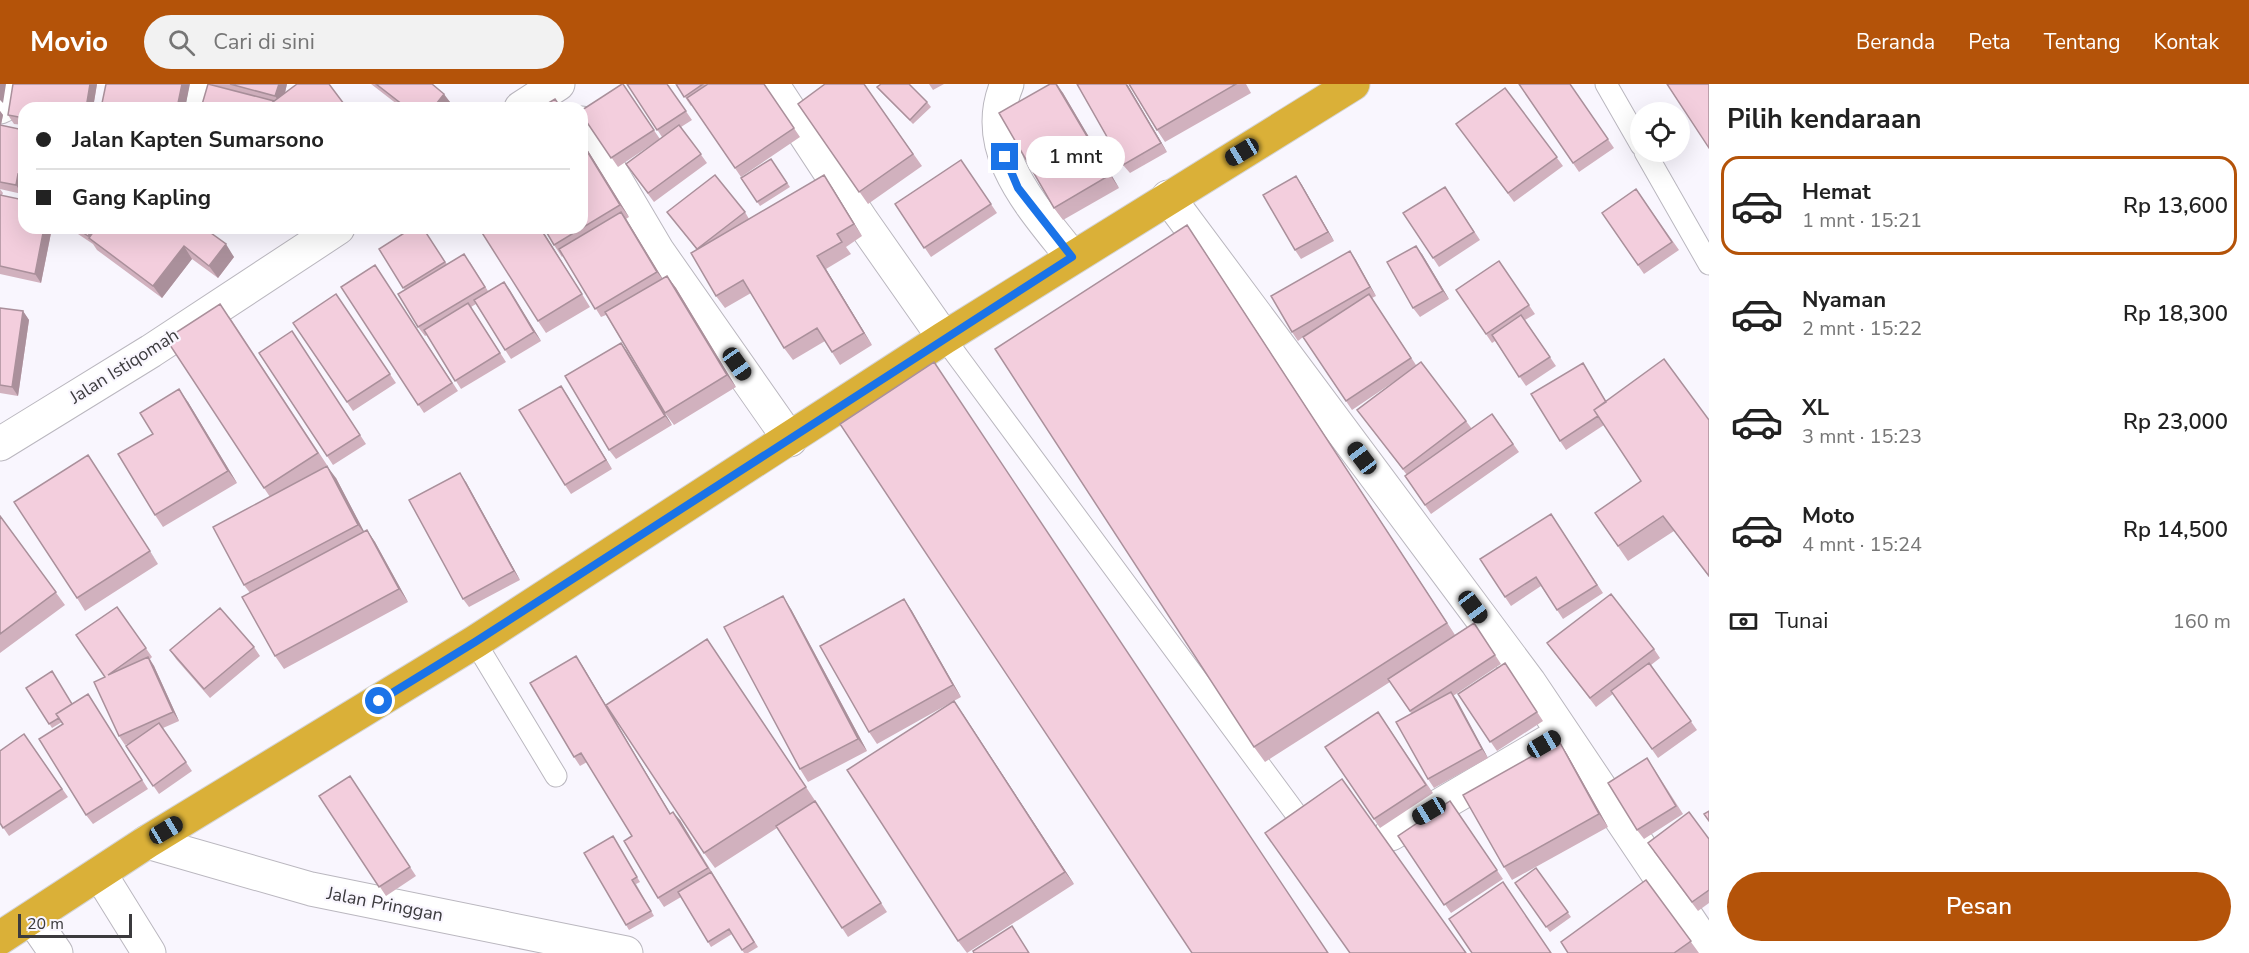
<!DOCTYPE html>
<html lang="id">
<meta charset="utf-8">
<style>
body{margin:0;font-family:"Nunito Sans",sans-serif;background:#f2f2f2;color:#222;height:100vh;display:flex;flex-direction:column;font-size:22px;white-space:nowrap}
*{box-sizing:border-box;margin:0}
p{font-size:20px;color:#767676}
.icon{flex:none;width:33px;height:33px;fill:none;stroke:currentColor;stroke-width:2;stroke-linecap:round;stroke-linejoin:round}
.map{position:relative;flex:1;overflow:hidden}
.side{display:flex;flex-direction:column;background:#fff;width:540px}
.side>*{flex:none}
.guide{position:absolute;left:18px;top:18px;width:570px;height:132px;border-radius:18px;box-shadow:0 6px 24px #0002;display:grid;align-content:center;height:132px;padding:0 18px;background:#fff}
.controls{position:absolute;left:1630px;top:18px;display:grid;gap:12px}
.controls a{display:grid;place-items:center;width:60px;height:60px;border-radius:50%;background:#fff;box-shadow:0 6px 24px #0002;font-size:30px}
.scale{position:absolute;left:18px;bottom:15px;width:114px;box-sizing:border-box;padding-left:6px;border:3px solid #3b3a3d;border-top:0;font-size:16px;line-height:21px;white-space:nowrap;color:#3b3a3d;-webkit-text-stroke:4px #f9f6fe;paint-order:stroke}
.end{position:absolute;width:27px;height:27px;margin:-14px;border:8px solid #1a73e8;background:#fff;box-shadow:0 0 0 3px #fff}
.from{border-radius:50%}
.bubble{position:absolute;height:42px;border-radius:21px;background:#fff;box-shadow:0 6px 24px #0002;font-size:20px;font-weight:600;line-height:42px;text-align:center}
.car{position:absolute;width:18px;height:36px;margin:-18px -9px;border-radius:8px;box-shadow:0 0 4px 2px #0007;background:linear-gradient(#222 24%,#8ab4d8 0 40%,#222 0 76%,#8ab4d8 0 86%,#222 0)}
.guide b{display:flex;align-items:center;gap:21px;height:57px;font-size:22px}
.guide b+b{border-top:2px solid #e0e0e0}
.guide i{width:15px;height:15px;background:#222}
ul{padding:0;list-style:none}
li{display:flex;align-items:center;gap:18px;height:99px;margin:0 12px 9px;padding:0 6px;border:3px solid transparent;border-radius:18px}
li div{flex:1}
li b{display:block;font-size:22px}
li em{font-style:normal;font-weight:600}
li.current{border-color:#b45309}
li>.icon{width:54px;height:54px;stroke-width:1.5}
h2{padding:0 18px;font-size:27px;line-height:72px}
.pay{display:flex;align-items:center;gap:15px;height:66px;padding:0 18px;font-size:22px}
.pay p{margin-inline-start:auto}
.primary-button{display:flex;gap:12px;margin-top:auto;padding:12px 18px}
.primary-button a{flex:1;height:69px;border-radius:36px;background:#b45309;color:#fff;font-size:24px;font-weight:600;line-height:69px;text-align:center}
header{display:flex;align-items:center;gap:36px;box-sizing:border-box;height:84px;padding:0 30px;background:#b45309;color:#fff}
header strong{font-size:28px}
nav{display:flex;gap:33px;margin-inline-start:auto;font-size:21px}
.search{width:420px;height:54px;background:#f2f2f2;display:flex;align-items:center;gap:15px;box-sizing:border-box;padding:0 21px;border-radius:33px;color:#767676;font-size:22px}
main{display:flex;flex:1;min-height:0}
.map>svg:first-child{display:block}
</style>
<header>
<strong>Movio</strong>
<div class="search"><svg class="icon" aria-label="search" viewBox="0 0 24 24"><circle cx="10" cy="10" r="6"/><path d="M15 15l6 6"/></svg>Cari di sini</div>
<nav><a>Beranda</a><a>Peta</a><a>Tentang</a><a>Kontak</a></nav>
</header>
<main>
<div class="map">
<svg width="1709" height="869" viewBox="0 0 1709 869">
<rect width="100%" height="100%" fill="#f9f6fe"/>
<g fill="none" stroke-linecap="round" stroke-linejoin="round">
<defs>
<path id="lane" d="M1606 0 1641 61
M1645 68 1709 180
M944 254 1299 734
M475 558 556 692"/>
<path id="street" d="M772 0 862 137 944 254
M1007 0C978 67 1034 124 1072 173
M0 23C11 19 13 11 15 0
M202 24 206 0
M521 24 558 0
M582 39 657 166 790 356
M1168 113 1529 598 1709 866
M0 360 151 267 338 144
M1391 750 1563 649
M147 758 311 805 626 869
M100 790 149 869
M32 834 56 869"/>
<path id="highway" d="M0 854 147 758 475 558 944 254 1353 0"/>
</defs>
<use href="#lane" stroke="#bab7bf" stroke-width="23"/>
<use href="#street" stroke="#bab7bf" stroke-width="35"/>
<use href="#highway" stroke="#d4d4d4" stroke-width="35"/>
<use href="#lane" stroke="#fff" stroke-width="21"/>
<use href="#street" stroke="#fff" stroke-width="33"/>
<use href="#highway" stroke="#dab038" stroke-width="33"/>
</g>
<path fill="#d1b1be" d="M13 0H97L93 24H24V41L14 40 8 31Z
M211 0H287L285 9 347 24H201L212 1Z
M371 0H432L450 18 446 24H402Z
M622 0 660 55 618 83 582 31Z
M627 0H667L692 36 681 43 707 79 654 118 632 89 662 53Z
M676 0H764L800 53 741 93 692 21 691 22Z
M864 0 922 82 868 120 798 20Z
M929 0H944L933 6Z
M1057 0 1063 9 1119 104 1063 136 1054 124Z
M1077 0H1127L1167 68 1130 89 1123 81Z
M1129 0H1246L1251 9 1165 58 1157 46Z
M1519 0H1570L1614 64 1579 88Z
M877 3 927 18 931 23 913 40 881 8Z
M1505 4 1563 82 1514 118 1456 40Z
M0 27 3 31 1 41 24 46V99L22 110 0 105 3 109 2 111 24 144H52L41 199 0 190Z
M582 57 629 133 626 135 662 194 667 192 676 204 736 303 674 341 665 329 606 231 601 233 563 172 562 173 554 161Z
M771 75 790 103 760 122 741 94Z
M961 76 997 129 931 173 895 120Z
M1296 92 1302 101 1334 157 1301 175 1295 166Z
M832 103 862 152 846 163 851 170 826 185 872 261 840 281 825 257 793 276 784 264 751 209 725 224 716 212 697 166 667 128H745L749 135Z
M1636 105 1679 166 1644 190 1602 129Z
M1451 112 1480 156 1439 183 1403 129Z
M69 144H204L234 173 218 194 192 175 162 214 97 166 93 160Z
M412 144 447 180 470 178 488 207 504 198 541 257 511 275 476 220 471 223 506 278 461 305 427 251 425 252 418 243 405 206 379 165Z
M541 144 590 223 546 249 538 237Z
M1197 156 1455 551 1474 539 1501 580 1453 612 1488 674 1434 704 1428 695 1411 629 1390 598 1265 678 1254 663Z
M1350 167 1376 212 1372 214 1416 281 1466 337 1472 345 1492 330 1519 368 1431 430 1405 392 1407 391 1357 326 1398 295 1352 326 1303 253 1298 257 1292 248Z
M1422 170 1449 215 1420 233 1413 224Z
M1499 177 1535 230 1525 236 1556 282 1526 302 1495 257 1492 259 1456 206Z
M375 181 458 307 424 329 341 203Z
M336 210 396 299 353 327 293 239Z
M0 224 23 227 29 236 18 312 0 309Z
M229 232 327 381 317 388 336 394 364 448 367 446 375 458 408 518 284 585 275 572 250 509 244 501 270 413 264 404Z
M292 247 366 360 333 381 259 269Z
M621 259 672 341 616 375 609 366Z
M1583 279 1606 317 1709 336V493L1674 447 1628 477 1595 429 1641 397 1604 341 1566 366 1560 357Z
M561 302 612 385 571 410 565 401Z
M188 318 237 399 163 443 155 431 153 350Z
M96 384 158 480 85 527 77 514Z
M466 398 520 496 469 523 463 515Z
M1551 430 1603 509 1563 535 1541 502 1511 522 1505 513Z
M0 432 65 521 0 569Z
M904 515 912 527 961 613 877 660 869 648Z
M117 523 152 573 150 575 154 582 179 637 163 644 192 687 159 710 126 662 130 659 125 661 119 652 105 593Z
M791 525 867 667 808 698 800 685Z
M707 555 816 718V719L887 828 848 853 777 744 715 784 704 769Z
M1547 559 1654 565 1660 574 1651 581 1697 646 1658 674 1613 610 1596 623Z
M254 563 260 572 210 614 176 575 170 566Z
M1505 579 1543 637 1497 667 1458 610Z
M582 581 670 730 680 736 758 863 748 869H744L732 850 711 863 681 813 664 823 658 814 632 752 587 678 580 682 574 673Z
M26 604 73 620 88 610 148 705 93 740 86 731 63 640 62 638 52 644Z
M1378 628 1433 709 1380 744 1325 663Z
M963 630 1074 800 967 869 958 857Z
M24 650 68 713 9 752 0 739Z
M1559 657 1567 670 1608 743 1512 796 1504 783Z
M1653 683 1683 730 1644 755 1637 746Z
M350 692 416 792 386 812 319 712Z
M1450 717 1503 795 1451 829 1398 752Z
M613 752 640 798 636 800 654 832 629 846 626 841Z
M1709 755V819L1698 827 1654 768Z
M1536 784 1571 833 1550 848 1515 799Z
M1646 796 1699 869H1568Z"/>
<path fill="#aa909b" d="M0 0H6L3 19 0 16Z
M90 0H97L93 24H86Z
M182 0H190L185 24H177Z
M279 0H287L282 21 275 12Z
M1056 0 1063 9 1119 104 1110 91Z
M1126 0H1127L1167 68 1161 59Z
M444 10 450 18 446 24H433Z
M0 27 3 31 0 45Z
M582 57 629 133 620 121 582 59Z
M18 90 24 99 22 110 16 101Z
M824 91 832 103 862 152 854 140Z
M1296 92 1302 101 1334 157 1328 148Z
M621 128 627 136 664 197 657 188Z
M1187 141 1197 156 1457 554 1447 539Z
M44 144H52L41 199 35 190Z
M93 144H105L90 155 88 152Z
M219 144H227L223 150Z
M540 144H541L590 223 582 210Z
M226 160 234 173 218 194 209 182Z
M184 162 192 175 162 214 153 202Z
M1416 162 1422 170 1449 215 1443 207Z
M1350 167 1356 176 1376 212 1370 203Z
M817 172 826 185 872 261 864 249Z
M667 192 676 204 736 303 727 291Z
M504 198 510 206 541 257 534 248Z
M23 227 29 236 18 312 12 303Z
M621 259 627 267 672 341 665 332Z
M561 302 567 311 612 385 606 376Z
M179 305 188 318 237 399 228 387Z
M88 371 96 384 158 480 150 467Z
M327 382 336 394 367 453 358 441Z
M460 389 466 398 520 496 514 487Z
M367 446 375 458 408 518 399 505Z
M783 512 791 525 867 667 858 655Z
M904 515 912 527 961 613 953 601Z
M576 572 582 581 676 739 670 730Z
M148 573 154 582 179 637 173 628Z
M1451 608 1457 616 1488 674 1482 665Z
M954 617 963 630 1074 800 1065 788Z
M1559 657 1567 670 1608 743 1599 730Z
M673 728 680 736 714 793 708 784Z"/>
<path fill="#f3cedd" stroke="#aa909b" stroke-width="1.5" d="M13 0H90L86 24H24V34L8 31Z
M106 0H182L177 24H101Z
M208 0 274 17 273 18 274 21 273 24H201Z
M230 0H279L275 12Z
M297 0H329L347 24H277L273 18Z
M376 0H432L444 10 433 24H407Z
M622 0H623L654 46 611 74 582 31V26Z
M627 0H667L686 27 657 46Z
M676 0H703L684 13Z
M708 0H764L794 44 735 84 687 14Z
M825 0H864L913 70 859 108 798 20Z
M881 0H909L927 18 910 36 877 3Z
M1050 0H1056L1110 91 1054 124 999 29Z
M1077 0H1126L1161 59 1123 81Z
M1129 0H1236L1157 46Z
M1519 0H1570L1608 55 1573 79Z
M1667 0H1709V64Z
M1505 4 1557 73 1508 109 1456 40Z
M555 15 561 24H540Z
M0 41 24 46V92L18 90 16 101 0 98Z
M679 41 701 70 648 109 626 80Z
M582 59 620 121 582 144Z
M771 75 787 99 757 118 741 94Z
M961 76 991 120 924 164 895 120Z
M715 91 745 128 697 165 667 128Z
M824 91 854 140 837 150 842 158 817 172 864 249 832 268 817 244 784 264 743 196 716 212 691 169Z
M1296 92 1328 148 1295 166 1263 111Z
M1445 103 1474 148 1433 174 1403 129Z
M1636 105 1672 158 1638 181 1602 129Z
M0 111 24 116V144H44L35 190 0 182Z
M621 128 657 188 595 225 559 165Z
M1187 141 1447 539 1254 663 995 265Z
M76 144H93L88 152Z
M96 144H204L226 160 209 182 184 162 153 202 89 154Z
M412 144H423L445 178 403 204 379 165Z
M479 144H540L582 210 538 237Z
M544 144H582L554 161Z
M1416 162 1443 207 1413 224 1387 178Z
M1350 167 1370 203 1292 248 1271 212Z
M464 170 485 203 418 243 398 210Z
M1499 177 1529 221 1486 250 1456 206Z
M375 181 452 299 418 321 341 203Z
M667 192 727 291 665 329 605 228Z
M504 198 534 248 505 266 474 216Z
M336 210 390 290 347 318 293 239Z
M1369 210 1411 274 1346 317 1303 253Z
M468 219 500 269 455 297 424 246Z
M220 220 318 369 264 404 166 255Z
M0 224 23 227 12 303 0 301Z
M1521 231 1550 273 1519 293 1492 251Z
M292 247 360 351 327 372 259 269Z
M621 259 665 332 609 366 565 292Z
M1664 275 1709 336V492L1663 432 1618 462 1595 429 1641 397 1594 326Z
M934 278 1328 869H1192L840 340Z
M1421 278 1466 337 1403 385 1357 326Z
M1583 279 1606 318 1594 326 1598 332 1560 357 1531 310Z
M561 302 606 376 565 401 519 326Z
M179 305 228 387 155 431 118 370 153 350 140 329Z
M1492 330 1513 360 1425 421 1405 392Z
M88 371 150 467 77 514 14 418Z
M327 382 358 441 244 501 213 443Z
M460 389 514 487 463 515 409 416Z
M1551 430 1597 501 1557 526 1536 493 1505 513 1480 475Z
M0 432 56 508 0 550Z
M367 446 399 505 275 572 242 513Z
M1611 510 1654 565 1590 614 1547 559Z
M783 512 858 655 800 685 724 543Z
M904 515 953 601 869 648 820 562Z
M117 523 146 564 108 591 148 573 173 628 119 652 94 598 105 593 76 551Z
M220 524 254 563 204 605 170 566Z
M1474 539 1495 571 1410 627 1388 595Z
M707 555 806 703 704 769 606 621Z
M576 572 670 730 673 728 708 784 658 814 624 757 632 752 581 669 574 673 530 599Z
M1505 579 1537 628 1490 658 1458 610Z
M1649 579 1691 637 1652 665 1611 607Z
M52 587 72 620 56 630 59 634 49 640 26 604Z
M1451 608 1482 665 1428 695 1396 638Z
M88 610 142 696 86 731 39 655 63 640 56 630Z
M954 617 1065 788 958 857 847 686Z
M1378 628 1426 701 1374 735 1325 663Z
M159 639 186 678 153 702 126 662Z
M24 650 62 705 3 744 0 739V667Z
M1559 657 1599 730 1504 783 1463 711Z
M1647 674 1676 722 1637 746 1608 699Z
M350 692 410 783 379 803 319 712Z
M1342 695 1466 869H1350L1265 749Z
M815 717 881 819 842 844 776 742Z
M1450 717 1497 786 1444 821 1398 752Z
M1709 727V737L1704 730Z
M1689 728 1709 755V806L1692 818 1648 759Z
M613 752 637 793 632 796 651 827 626 841 584 769Z
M1536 784 1568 828 1546 843 1515 799Z
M711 788 754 858 742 866 729 845 708 858 678 808Z
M1646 796 1691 857 1674 869H1568L1561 858Z
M1503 798 1551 869H1472L1449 835Z
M1012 842 1029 869H974L973 867Z"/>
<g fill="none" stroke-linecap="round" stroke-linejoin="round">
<path stroke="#1a73e8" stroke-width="8" d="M379 617 475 558 1072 173 1018 104 1005 73"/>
</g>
<g text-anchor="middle" stroke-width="4.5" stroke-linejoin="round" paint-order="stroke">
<g font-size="18" fill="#3b3a3d" stroke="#f9f6fe">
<text transform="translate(124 282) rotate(-32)" y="6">Jalan Istiqomah</text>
<text transform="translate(385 820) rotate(11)" y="6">Jalan Pringgan</text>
</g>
</g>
</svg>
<div class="controls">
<a><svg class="icon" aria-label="locate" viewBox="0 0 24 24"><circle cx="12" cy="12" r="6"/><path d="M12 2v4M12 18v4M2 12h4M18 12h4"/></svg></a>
</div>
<div class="scale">20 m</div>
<i class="end from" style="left:379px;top:617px"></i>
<i class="end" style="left:1005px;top:73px"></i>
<div class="bubble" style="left:1026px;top:52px;width:99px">1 mnt</div>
<i class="car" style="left:1242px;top:68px;rotate:239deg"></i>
<i class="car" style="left:737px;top:280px;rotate:145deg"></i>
<i class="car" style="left:1362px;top:374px;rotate:323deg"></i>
<i class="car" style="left:1473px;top:523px;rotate:143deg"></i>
<i class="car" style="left:1544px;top:660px;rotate:60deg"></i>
<i class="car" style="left:1429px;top:727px;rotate:239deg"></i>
<i class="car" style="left:166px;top:746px;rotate:59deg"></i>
<div class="guide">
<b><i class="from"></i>Jalan Kapten Sumarsono</b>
<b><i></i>Gang Kapling</b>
</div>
</div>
<section class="side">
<h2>Pilih kendaraan</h2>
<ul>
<li class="current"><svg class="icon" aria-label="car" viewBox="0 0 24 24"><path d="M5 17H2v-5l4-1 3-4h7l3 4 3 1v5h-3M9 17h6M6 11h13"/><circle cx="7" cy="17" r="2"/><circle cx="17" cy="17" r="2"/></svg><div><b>Hemat</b><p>1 mnt · 15:21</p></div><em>Rp 13,600</em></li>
<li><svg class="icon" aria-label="car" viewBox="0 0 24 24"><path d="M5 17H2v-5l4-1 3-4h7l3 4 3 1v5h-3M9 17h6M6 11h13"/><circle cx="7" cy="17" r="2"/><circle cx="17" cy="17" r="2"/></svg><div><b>Nyaman</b><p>2 mnt · 15:22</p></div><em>Rp 18,300</em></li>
<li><svg class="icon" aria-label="car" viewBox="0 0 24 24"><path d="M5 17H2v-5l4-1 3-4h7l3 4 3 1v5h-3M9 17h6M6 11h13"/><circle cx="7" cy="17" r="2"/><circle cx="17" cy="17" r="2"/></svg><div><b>XL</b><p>3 mnt · 15:23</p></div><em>Rp 23,000</em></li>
<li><svg class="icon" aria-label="car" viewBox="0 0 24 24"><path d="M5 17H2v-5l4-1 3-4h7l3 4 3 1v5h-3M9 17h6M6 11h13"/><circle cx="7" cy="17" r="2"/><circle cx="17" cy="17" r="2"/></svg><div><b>Moto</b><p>4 mnt · 15:24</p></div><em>Rp 14,500</em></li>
</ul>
<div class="pay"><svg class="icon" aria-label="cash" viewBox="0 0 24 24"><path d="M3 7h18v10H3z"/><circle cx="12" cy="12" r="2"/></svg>Tunai<p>160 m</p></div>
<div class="primary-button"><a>Pesan</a></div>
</section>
</main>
